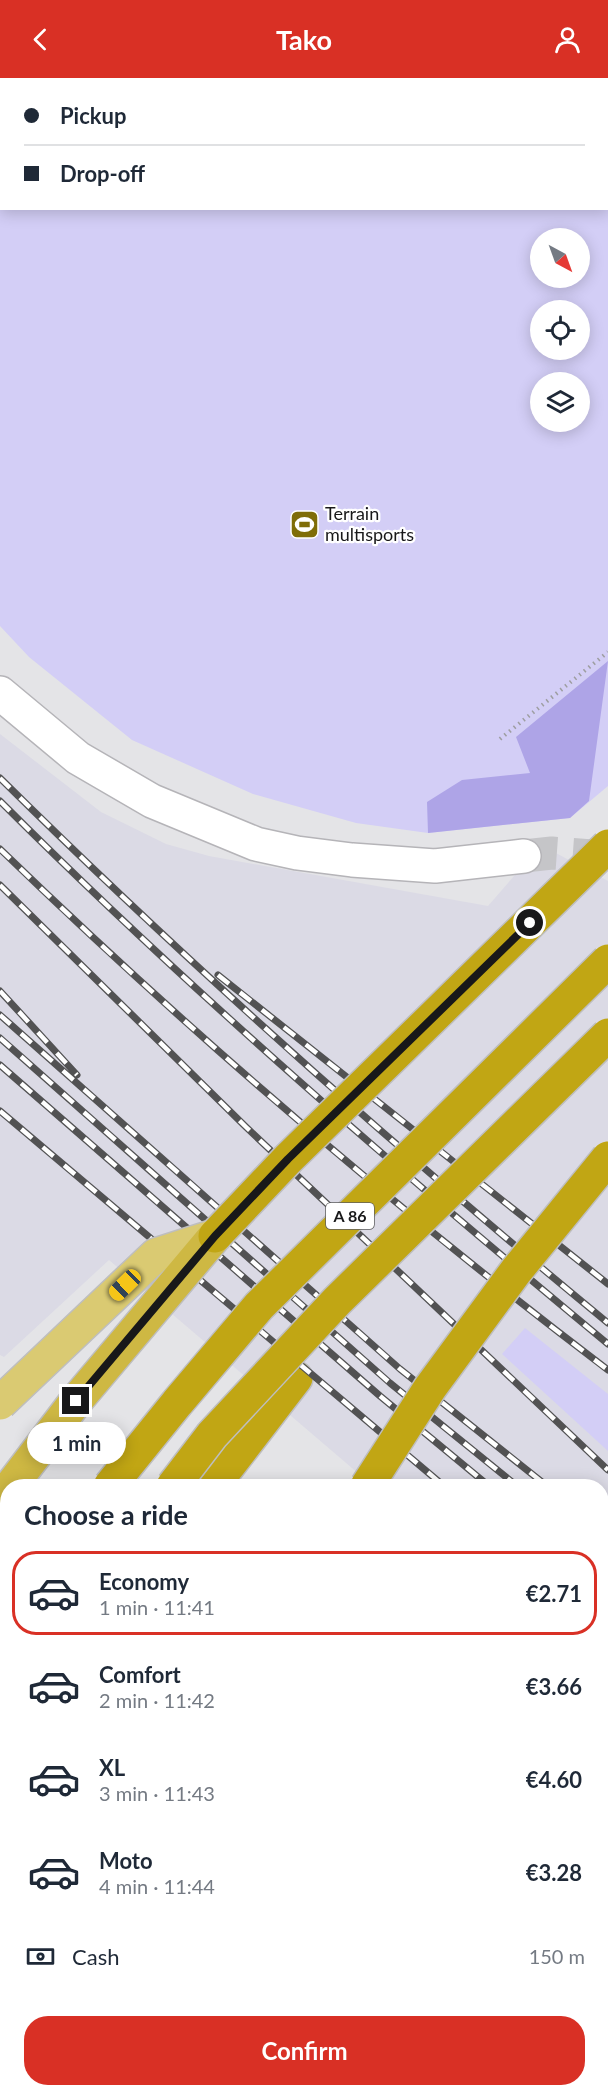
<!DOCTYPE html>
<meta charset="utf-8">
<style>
body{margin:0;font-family:Lato,sans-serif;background:#f6f6f7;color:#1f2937;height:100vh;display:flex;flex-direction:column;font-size:22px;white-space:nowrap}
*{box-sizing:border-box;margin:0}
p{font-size:20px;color:#747a83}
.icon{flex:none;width:33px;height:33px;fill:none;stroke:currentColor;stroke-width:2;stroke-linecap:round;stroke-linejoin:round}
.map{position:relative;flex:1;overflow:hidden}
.sheet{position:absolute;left:0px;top:1401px;width:609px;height:618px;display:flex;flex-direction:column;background:#fff;border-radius:24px 24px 0 0;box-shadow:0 3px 15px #0003}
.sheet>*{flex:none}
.guide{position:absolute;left:0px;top:0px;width:609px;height:132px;box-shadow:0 3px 15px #0003;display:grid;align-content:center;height:132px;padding:0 24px;background:#fff}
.needle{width:39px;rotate:139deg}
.tools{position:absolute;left:530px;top:150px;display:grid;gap:12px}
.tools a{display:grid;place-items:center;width:60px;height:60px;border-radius:50%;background:#fff;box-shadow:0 3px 15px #0003;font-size:30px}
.end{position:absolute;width:27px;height:27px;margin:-14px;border:8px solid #181819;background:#fff;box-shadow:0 0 0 3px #fff}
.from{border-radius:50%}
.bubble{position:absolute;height:42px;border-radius:21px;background:#fff;box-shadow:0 3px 15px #0003;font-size:20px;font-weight:700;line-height:42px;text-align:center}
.car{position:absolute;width:18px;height:36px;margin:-18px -9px;border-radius:8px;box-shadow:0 0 4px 2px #0007;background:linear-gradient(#f5c518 24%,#345 0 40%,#f5c518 0 76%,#345 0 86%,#f5c518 0)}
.guide b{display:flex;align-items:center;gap:21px;height:57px;font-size:22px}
.guide b+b{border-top:2px solid #e0e1e3}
.guide i{width:15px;height:15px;background:#1f2937}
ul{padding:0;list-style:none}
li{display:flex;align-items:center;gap:18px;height:84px;margin:0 12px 9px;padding:0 12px;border:3px solid transparent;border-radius:24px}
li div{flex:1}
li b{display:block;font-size:22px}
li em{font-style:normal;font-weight:700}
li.selected{border-color:#d93025}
li>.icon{width:54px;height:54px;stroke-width:1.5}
h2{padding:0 24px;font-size:27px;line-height:72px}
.pay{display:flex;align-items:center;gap:15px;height:66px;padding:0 24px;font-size:22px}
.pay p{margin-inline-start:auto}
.primary-button{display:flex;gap:12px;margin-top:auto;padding:12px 24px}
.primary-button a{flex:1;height:69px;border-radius:24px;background:#d93025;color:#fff;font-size:24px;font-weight:700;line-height:69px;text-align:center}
header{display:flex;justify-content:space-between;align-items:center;height:78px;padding:0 24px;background:#d93025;color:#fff;font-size:27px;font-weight:700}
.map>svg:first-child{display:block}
</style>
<header><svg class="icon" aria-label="back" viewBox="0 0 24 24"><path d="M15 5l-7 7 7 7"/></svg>Tako<svg class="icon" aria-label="person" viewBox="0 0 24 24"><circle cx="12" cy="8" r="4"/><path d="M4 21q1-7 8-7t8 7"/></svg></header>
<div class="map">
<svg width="608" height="2019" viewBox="0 0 608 2019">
<rect width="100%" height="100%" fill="#e4e4e7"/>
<path fill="#dbdae5" d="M0 656 101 734 166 766 209 778 488 828 541 767 608 803V1607L602 1602V1408H373L109 1182 4 1279 0 1277Z
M602 1638 608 1643V2019H406L401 2012H602Z"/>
<path fill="#d3cef6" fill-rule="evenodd" d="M0 0H608V708L570 740 428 755 356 745 253 716 132 662 29 579 0 548ZM2 2H608V130H2ZM540 160H579V200H540ZM540 232H579V272H540ZM540 304H579V344H540Z
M525 1250 608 1316V1373L502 1276Z
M602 1569 608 1575V1649L602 1644Z
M191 2012H401L406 2019H200Z"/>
<path fill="#aea4e7" d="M608 583 589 723 570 740 428 755 427 724 462 702 530 695 516 659Z
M0 1830 7 1833V1928L0 1923Z"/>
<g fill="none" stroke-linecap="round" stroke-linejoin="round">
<path stroke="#c5c5c8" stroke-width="33" stroke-dasharray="33 16" stroke-linecap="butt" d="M524 778 552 775 608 779"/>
<defs>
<path id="tertiary" d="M0 615 78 680 152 723 256 766 297 775 352 782 435 788 524 778"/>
<path id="trunk" d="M0 1426 8 1414
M0 1952 8 1958"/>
<path id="motorway" d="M213 1408 296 1300
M0 1576 8 1563
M0 1695 8 1680
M0 1781 8 1763
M62 2019 65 2012"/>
</defs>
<use href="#tertiary" stroke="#b5b4b8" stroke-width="36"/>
<use href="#trunk" stroke="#bebebf" stroke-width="36"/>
<use href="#motorway" stroke="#bebebf" stroke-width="36"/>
<path stroke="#9e9ea1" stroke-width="4" stroke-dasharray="1.5 4.5" stroke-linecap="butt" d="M45 2 46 0
M0 99 2 96
M500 661 608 574"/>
<use href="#tertiary" stroke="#fff" stroke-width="33"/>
<use href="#trunk" stroke="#ceb843" stroke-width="33"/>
<use href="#motorway" stroke="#c1a614" stroke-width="33"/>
<defs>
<path id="rail" d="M0 700C193 891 398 1072 608 1245
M0 723C192 915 399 1093 608 1266
M0 771C192 957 395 1130 608 1292
M0 807 246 1049 608 1392
M218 897 608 1206
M0 913 77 997
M0 937 400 1291 547 1408
M0 960 390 1305 517 1408
M0 987 380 1318 489 1408
M0 1033 444 1408
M602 1450 608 1455
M602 1472 608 1477
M602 1495 608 1500
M602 1539 608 1544"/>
</defs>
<use href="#rail" stroke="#525253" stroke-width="7"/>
<use href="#rail" stroke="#fff" stroke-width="4.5" stroke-dasharray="14" stroke-linecap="butt"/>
<defs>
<path id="primary-bridge" d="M0 1325 156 1177 215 1158"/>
<path id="trunk-bridge" d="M11 1408 76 1323 215 1158"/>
<path id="motorway-bridge" d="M215 1158 288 1081 608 768
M110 1408 177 1325 259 1228 608 883
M173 1408 212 1357 337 1223 608 957
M367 1408 430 1310 516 1193 608 1080"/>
</defs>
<use href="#primary-bridge" stroke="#bebebf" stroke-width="36" stroke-linecap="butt"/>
<use href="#trunk-bridge" stroke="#bebebf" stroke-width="36" stroke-linecap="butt"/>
<use href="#motorway-bridge" stroke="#bebebf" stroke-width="36" stroke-linecap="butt"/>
<use href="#primary-bridge" stroke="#daca72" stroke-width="33"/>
<use href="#trunk-bridge" stroke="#ceb843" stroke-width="33"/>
<use href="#motorway-bridge" stroke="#c1a614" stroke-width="33"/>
</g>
<path fill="#97969a" d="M608 1703V2019H443L438 2012H602V1711Z"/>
<path fill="#7b7a7d" d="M586 2012H596L599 2019H580Z"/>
<path fill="#b0afb3" stroke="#7b7a7d" stroke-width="1.5" d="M608 1703V2015L602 2009V1711Z
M446 2012H586L580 2019H455Z
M592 2012H599L608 2019H586Z"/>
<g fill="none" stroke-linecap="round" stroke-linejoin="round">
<path stroke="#181819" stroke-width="8" d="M76 1323 215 1158 288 1081 530 845"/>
</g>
<defs>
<symbol id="stadium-square" viewBox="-11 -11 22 22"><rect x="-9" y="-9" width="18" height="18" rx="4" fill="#7f6d08" stroke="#fff"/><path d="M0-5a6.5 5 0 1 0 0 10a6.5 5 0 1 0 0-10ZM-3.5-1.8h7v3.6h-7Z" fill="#fff"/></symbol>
</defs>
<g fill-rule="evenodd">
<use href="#stadium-square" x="288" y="430" width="33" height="33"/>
</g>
<g text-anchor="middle" stroke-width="4.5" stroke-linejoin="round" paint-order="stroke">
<rect fill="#fff" stroke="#5d5d5e" stroke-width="1.5" x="326" y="1125" width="48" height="26" rx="4.5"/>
<g font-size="16" font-weight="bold" fill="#181819">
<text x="350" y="1144">A 86</text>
</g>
<g font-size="18" fill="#181819" stroke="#fff" text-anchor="start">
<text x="325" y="442">Terrain<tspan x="325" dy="21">multisports</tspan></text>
</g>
</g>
</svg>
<div class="tools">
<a><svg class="needle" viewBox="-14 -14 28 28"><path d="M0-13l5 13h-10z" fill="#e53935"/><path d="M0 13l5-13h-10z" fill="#747a83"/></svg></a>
<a><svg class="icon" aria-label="locate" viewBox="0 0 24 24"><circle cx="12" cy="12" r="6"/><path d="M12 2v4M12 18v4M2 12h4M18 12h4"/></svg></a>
<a><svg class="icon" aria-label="layers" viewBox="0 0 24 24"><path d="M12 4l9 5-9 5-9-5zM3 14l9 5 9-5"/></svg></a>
</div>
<i class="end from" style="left:530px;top:845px"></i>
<i class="end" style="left:76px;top:1323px"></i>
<div class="bubble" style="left:27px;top:1344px;width:99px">1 min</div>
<i class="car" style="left:125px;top:1207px;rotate:226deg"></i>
<div class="guide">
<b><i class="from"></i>Pickup</b>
<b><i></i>Drop-off</b>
</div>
<section class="sheet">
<h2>Choose a ride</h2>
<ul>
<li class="selected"><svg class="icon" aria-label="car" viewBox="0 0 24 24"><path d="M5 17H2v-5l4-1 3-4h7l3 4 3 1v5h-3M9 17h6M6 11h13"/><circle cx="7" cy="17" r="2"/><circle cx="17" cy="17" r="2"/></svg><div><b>Economy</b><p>1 min · 11:41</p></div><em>€2.71</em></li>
<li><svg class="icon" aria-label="car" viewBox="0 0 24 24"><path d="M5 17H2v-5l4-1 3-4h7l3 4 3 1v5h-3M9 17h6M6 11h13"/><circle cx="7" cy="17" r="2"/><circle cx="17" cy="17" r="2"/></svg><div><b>Comfort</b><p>2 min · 11:42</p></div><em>€3.66</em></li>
<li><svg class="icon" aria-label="car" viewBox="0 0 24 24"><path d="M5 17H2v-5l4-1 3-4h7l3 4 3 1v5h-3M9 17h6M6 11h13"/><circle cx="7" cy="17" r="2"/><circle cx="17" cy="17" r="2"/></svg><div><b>XL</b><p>3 min · 11:43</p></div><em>€4.60</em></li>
<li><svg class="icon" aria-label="car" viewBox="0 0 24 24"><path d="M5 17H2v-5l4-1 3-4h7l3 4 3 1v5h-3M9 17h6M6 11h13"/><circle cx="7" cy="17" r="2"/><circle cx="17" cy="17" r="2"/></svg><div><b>Moto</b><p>4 min · 11:44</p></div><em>€3.28</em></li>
</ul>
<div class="pay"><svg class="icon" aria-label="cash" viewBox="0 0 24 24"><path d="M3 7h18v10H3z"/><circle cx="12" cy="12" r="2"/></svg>Cash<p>150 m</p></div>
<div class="primary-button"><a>Confirm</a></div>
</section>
</div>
